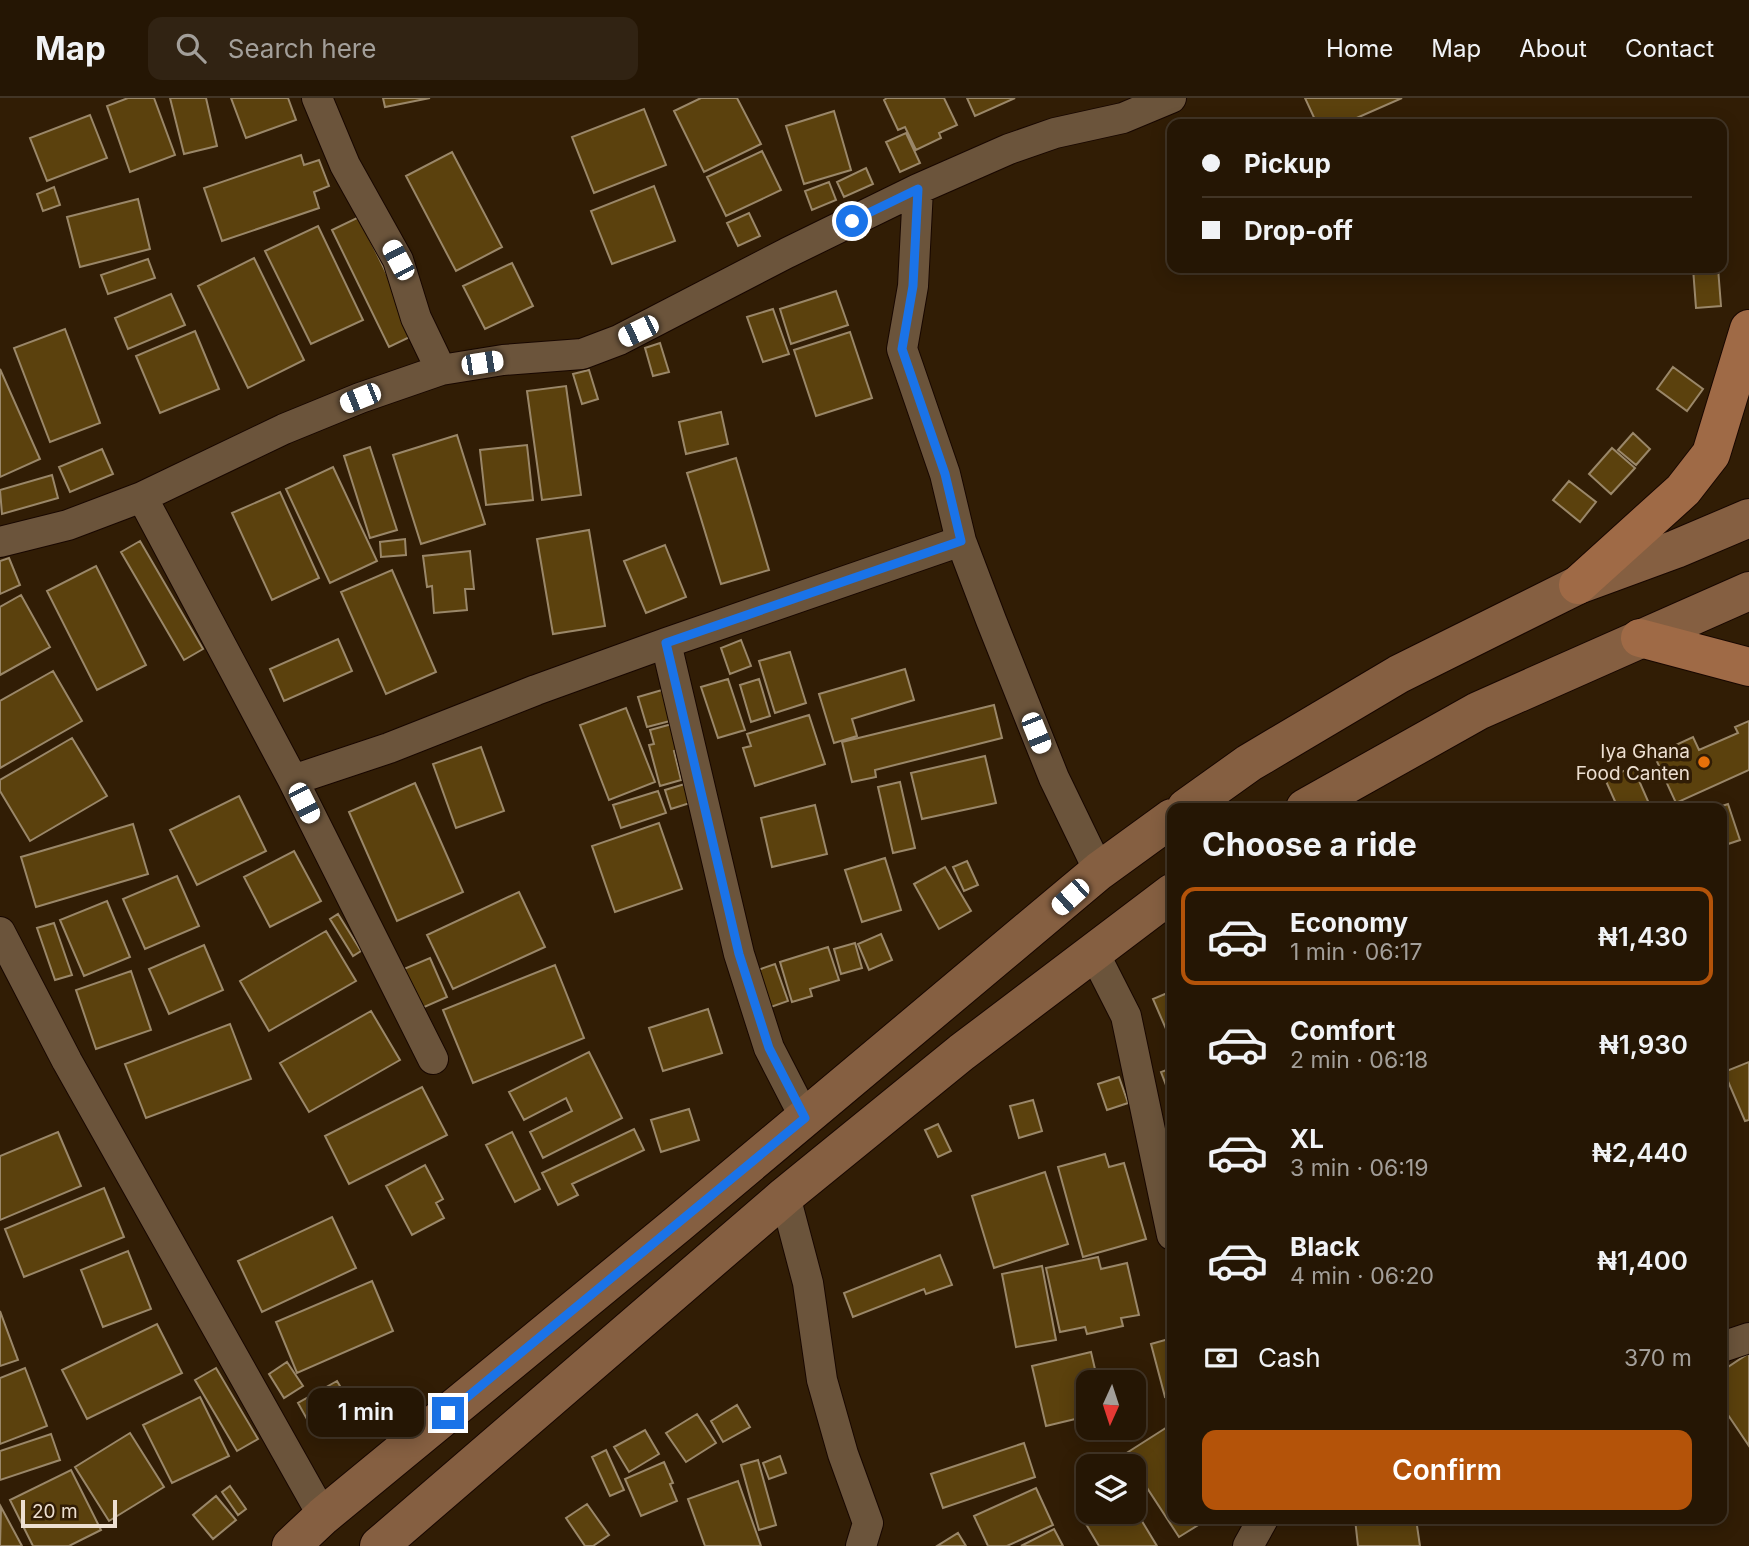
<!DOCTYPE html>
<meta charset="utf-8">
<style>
body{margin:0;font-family:Inter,sans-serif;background:#312313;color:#f1f3f6;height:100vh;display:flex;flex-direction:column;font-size:26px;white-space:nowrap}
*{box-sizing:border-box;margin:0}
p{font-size:23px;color:#a39f9a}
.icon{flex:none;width:38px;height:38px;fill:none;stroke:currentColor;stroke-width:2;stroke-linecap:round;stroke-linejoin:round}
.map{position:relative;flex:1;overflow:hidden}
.details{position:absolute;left:1167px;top:705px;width:560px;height:721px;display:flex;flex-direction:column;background:#251604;border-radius:14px;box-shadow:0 4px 18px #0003,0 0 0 2px #423526}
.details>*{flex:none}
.guide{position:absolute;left:1167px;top:21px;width:560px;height:154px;border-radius:14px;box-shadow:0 4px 18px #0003,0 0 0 2px #423526;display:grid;align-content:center;height:154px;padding:0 35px;background:#251604}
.needle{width:46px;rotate:183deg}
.buttons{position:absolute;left:1076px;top:1272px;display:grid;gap:14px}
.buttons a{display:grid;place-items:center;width:70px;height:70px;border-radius:14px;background:#251604;box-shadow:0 4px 18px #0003,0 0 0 2px #423526;font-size:35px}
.scale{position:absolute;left:21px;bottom:18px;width:96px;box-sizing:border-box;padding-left:7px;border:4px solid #eddfd1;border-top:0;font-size:19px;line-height:24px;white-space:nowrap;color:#eddfd1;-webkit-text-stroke:5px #311d05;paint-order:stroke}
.end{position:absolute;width:32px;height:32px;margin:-16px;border:9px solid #1a73e8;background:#fff;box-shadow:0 0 0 4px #fff}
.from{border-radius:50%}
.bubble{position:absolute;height:49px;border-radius:14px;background:#251604;box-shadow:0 4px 18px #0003,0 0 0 2px #423526;font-size:23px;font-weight:600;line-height:49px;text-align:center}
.car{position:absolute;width:21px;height:42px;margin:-21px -10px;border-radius:9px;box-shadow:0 0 5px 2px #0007;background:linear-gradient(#fff 24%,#345 0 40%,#fff 0 76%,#345 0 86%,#fff 0)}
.guide b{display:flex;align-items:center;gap:24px;height:66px;font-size:26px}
.guide b+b{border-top:2px solid #423526}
.guide i{width:18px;height:18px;background:#f1f3f6}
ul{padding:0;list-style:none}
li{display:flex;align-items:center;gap:21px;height:98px;margin:0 14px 10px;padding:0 21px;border:4px solid transparent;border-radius:14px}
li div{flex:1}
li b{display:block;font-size:26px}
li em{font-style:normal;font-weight:600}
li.active{border-color:#b45309}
li>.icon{width:63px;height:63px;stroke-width:1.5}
h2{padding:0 35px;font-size:32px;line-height:84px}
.pay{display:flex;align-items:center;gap:18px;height:77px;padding:0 35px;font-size:26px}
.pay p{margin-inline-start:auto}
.button{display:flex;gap:14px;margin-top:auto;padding:14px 35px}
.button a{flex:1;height:80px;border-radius:14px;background:#b45309;color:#fff;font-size:28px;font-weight:600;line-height:80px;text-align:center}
header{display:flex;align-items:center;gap:42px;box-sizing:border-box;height:98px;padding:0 35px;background:#251604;border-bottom:2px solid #423526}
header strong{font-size:33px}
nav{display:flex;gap:38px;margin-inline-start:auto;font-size:24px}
.search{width:490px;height:63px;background:#312313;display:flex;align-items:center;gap:18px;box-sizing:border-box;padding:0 24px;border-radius:14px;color:#a39f9a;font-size:26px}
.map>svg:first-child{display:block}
</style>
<header>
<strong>Map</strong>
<div class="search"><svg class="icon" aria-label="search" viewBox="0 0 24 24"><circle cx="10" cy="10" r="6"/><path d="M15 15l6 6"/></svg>Search here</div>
<nav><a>Home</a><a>Map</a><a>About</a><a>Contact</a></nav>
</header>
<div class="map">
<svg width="1749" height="1448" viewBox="0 0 1749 1448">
<rect width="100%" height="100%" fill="#311d05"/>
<path fill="#5b410d" stroke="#9a8769" stroke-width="2" d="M128 0H154L175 57 130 74 107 8Z
M170 0H206L217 48 184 56Z
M231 0H288L296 22 246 40Z
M383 0H430L385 9Z
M701 0H737L761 46 704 74 674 13Z
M887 0H944L957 27 939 35 941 40 916 52 905 29 898 32 884 2Z
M967 0H1015L975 18Z
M1305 0H1402L1343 26H1317Z
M644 11 666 67 594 95 572 39Z
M834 13 851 72 804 86 786 28Z
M90 17 107 60 47 83 30 40Z
M906 35 920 65 900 74 886 44Z
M762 53 781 92 726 118 707 79Z
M452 54 502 149 456 173 406 78Z
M301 57 304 67 319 62 329 88 314 94 319 110 222 143 204 90Z
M866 70 873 86 844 99 837 84Z
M829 84 836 102 812 112 805 93Z
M654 88 675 143 612 166 591 113Z
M54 89 60 107 43 113 37 96Z
M138 101 150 151 80 169 67 119Z
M749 115 760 138 738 148 727 125Z
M359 119 416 236 389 249 332 132Z
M318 128 363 222 311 246 265 153Z
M254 160 304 262 248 290 198 188Z
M148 161 155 180 108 196 101 177Z
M512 165 533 208 485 231 463 188Z
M1693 170H1718L1721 208 1696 210Z
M836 193 848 227 791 246 780 211Z
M171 196 185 227 128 251 115 220Z
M773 211 789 256 763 264 747 219Z
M65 231 100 325 50 344 14 250Z
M195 233 219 291 160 315 136 258Z
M850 234 872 300 816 318 794 252Z
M660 245 669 274 653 278 645 250Z
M1673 269 1703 291 1687 313 1657 291Z
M0 271 40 361 0 379Z
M589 272 598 301 582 306 573 276Z
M566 288 581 397 542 402 527 293Z
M721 314 728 346 686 356 679 324Z
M1633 335 1650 351 1636 367 1618 352Z
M457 337 485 426 421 446 393 357Z
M527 347 533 402 486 407 480 352Z
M370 349 397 432 370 440 344 358Z
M1612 350 1635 370 1611 396 1589 376Z
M102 351 113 376 70 394 59 369Z
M736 360 769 472 721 486 687 375Z
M333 369 377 463 330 485 286 391Z
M52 377 58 400 2 416 0 392Z
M1569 383 1596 404 1580 424 1553 402Z
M280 394 319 480 272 502 232 415Z
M589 432 605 528 553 536 537 441Z
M405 441 406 457 381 459 380 444Z
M140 443 203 551 184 562 121 454Z
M665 447 686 499 646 515 624 463Z
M470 453 474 491H465L467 512 434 515 432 488 427 489 423 458Z
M9 460 20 487 0 496V463Z
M96 468 146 567 97 592 47 493Z
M392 472 436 574 386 596 341 494Z
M21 497 50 549 0 577V509Z
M338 541 352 573 284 603 270 571Z
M741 542 751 568 730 576 721 550Z
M790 554 806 605 775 615 759 563Z
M905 571 914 602 852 621 857 638 834 645 819 596Z
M53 573 82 623 0 670V603Z
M728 581 745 632 718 640 701 589Z
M759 581 770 618 751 624 740 587Z
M662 592 670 623 647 629 638 599Z
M994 607 1002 640 875 672 876 679 852 684 842 644Z
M626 610 655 684 609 702 580 627Z
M809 617 825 666 755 688 743 650 751 648 747 636Z
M1749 623V672L1676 705 1654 657 1693 639 1699 652 1738 635 1735 629Z
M672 626 679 652 674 653 681 682 660 688 649 647 654 646 650 632Z
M72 640 107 698 30 743 0 693V682Z
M481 649 504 713 456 730 433 666Z
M985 658 996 705 922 721 911 675Z
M1633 669 1651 710H1618L1605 681Z
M900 684 915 750 893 755 878 689Z
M415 685 463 794 397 823 349 714Z
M688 685 693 704 671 711 665 692Z
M658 693 666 715 621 730 613 707Z
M239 698 266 753 197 787 170 732Z
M1728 706 1740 742 1722 748V710H1716Z
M815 707 827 756 772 769 761 720Z
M659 725 682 791 615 814 592 748Z
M133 726 148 776 36 809 21 759Z
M294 753 321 803 270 829 244 779Z
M885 760 901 812 862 824 845 772Z
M967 763 978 787 964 793 953 769Z
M945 769 971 813 939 831 914 786Z
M177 778 199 828 145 851 123 801Z
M519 794 545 849 453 891 427 837Z
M107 803 130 859 84 878 60 822Z
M338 816 361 853 353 858 330 821Z
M54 825 72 877 55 882 37 830Z
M326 833 356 883 269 933 240 883Z
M881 836 892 862 869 872 858 846Z
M855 845 862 870 841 876 834 851Z
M204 847 223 892 169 916 149 871Z
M828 849 839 882 810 891 812 898 792 904 780 864Z
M430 860 447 899 422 910 404 871Z
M775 866 788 903 768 910 755 873Z
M555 867 584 940 473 985 443 912Z
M131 873 151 932 96 951 76 892Z
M1172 893V928L1166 931 1153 901Z
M708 911 722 955 663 973 649 930Z
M371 913 400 962 309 1014 280 965Z
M230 926 251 981 146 1020 125 966Z
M589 954 622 1020 543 1060 530 1034 572 1013 566 1000 524 1022 509 994Z
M1749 964V1022L1745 1023 1724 974Z
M1172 970V994L1169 995 1161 974Z
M1119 979 1128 1005 1107 1012 1098 986Z
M422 989 447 1037 349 1086 325 1038Z
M1033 1002 1042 1033 1019 1040 1010 1008Z
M689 1011 699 1042 661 1054 651 1022Z
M938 1026 951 1053 938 1059 925 1032Z
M634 1031 644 1052 572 1086 578 1097 558 1107 542 1075Z
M58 1034 81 1088 0 1122V1058Z
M512 1034 540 1091 515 1104 486 1047Z
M1105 1056 1109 1069 1124 1065 1146 1141 1083 1159 1058 1069Z
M425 1067 443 1101 436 1105 444 1120 412 1137 386 1088Z
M1045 1074 1068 1146 994 1170 972 1098Z
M104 1090 124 1139 24 1179 5 1131Z
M332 1119 356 1170 262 1214 238 1163Z
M128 1153 151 1211 103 1229 81 1172Z
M940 1157 952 1187 926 1196 924 1191 853 1219 844 1195Z
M1098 1159 1101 1171 1127 1165 1139 1217 1121 1220 1123 1228 1087 1236 1085 1229 1060 1234 1046 1170Z
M1042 1168 1056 1242 1016 1249 1002 1176Z
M372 1183 393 1233 297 1275 276 1224Z
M0 1213 18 1262 0 1268Z
M157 1226 182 1275 87 1321 62 1272Z
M1172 1240V1297L1165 1299 1151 1246Z
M1091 1254 1098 1284H1088V1318L1046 1328 1032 1268Z
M1749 1255V1348L1722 1308 1724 1296 1722 1273Z
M287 1264 303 1288 284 1300 269 1276Z
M25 1270 47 1328 0 1346V1280Z
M216 1270 258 1341 237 1353 195 1282Z
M337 1283 353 1310 313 1332 298 1305Z
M200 1299 229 1358 172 1385 143 1327Z
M737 1307 750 1329 723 1344 711 1323Z
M697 1316 716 1345 686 1364 666 1335Z
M1172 1326V1421H1208L1179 1439 1125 1356Z
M645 1332 659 1356 629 1374 614 1349Z
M130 1335 164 1389 109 1423 75 1369Z
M51 1336 60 1362 0 1382V1353Z
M1024 1345 1035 1379 943 1410 931 1376Z
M606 1352 624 1392 610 1398 592 1359Z
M780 1358 786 1375 769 1381 763 1365Z
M758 1362 776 1427 759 1432 741 1367Z
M664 1364 673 1385 670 1386 677 1403 641 1418 625 1381Z
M71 1372 101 1432 69 1448H33L10 1402Z
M738 1383 761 1448H705L688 1401Z
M230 1388 246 1411 238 1417 222 1394Z
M1036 1390 1053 1427 1007 1448H988L974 1418Z
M216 1398 236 1422 213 1441 193 1417Z
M587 1406 609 1437 593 1448H585L566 1420Z
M1 1409 22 1448H0Z
M1134 1410 1157 1448H1099L1083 1421 1095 1414H1134Z
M1355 1421H1416L1420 1448H1358Z
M1054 1431 1063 1448H1021Z
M958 1435 966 1448H937Z"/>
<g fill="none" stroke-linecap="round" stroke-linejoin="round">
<defs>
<path id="street" d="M317 0 345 67 398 162 416 220 441 272
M918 91 913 188 902 251 945 376 961 443 991 522 1054 680 1099 773
M142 399 293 682 433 961
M0 444 68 427 142 399 284 331 360 300 441 272 503 262 582 256 619 242 787 155 918 91 1009 51 1055 35 1123 20 1171 0
M666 545 739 856 769 950 805 1020
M293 682 389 650 536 592 666 545 961 443
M0 834 67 963 323 1418
M1094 855 1126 918 1172 1137
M785 1098 808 1185 822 1282 843 1356 868 1425 861 1448
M1722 1249 1749 1240
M1248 1448 1263 1421"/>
<path id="secondary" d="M1186 710 1249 665 1399 576 1578 487 1676 451 1749 420
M1305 710 1478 613 1749 493
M291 1448 323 1418 678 1126 1099 773 1172 720
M379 1448 785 1098 962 954 1172 795"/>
<path id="primary" d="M1578 487 1683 392 1711 356 1749 231
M1640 540 1749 569"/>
</defs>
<use href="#street" stroke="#180700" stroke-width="32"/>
<use href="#secondary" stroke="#180700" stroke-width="40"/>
<use href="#primary" stroke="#180700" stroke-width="40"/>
<use href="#street" stroke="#6b543b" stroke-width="30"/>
<use href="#secondary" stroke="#855f41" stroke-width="38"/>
<use href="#primary" stroke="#9f6a46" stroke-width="38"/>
</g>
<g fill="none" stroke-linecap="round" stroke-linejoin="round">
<path stroke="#1a73e8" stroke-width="9" d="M448 1315 805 1020 769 950 739 856 666 545 961 443 945 376 902 251 913 188 918 91 852 123"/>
</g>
<circle fill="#e8710a" stroke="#311d05" stroke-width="2.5" cx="1704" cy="664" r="7"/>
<g text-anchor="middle" stroke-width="7" stroke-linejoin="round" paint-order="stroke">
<g font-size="19" fill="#eddfd1" stroke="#311d05" text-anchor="end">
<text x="1690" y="660">Iya Ghana<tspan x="1690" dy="22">Food Canten</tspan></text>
</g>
</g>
</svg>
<div class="buttons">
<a><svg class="needle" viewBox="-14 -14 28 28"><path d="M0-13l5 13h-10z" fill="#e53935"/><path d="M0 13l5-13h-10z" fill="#a39f9a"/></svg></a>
<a><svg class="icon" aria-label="layers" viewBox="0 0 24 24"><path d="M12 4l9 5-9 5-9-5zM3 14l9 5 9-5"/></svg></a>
</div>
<div class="scale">20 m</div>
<i class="end from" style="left:852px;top:123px"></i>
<i class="end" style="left:448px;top:1315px"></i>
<div class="bubble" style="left:308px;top:1290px;width:116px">1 min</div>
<i class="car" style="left:398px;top:162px;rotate:332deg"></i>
<i class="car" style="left:638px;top:233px;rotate:244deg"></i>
<i class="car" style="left:482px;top:265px;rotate:81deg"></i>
<i class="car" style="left:360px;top:300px;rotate:248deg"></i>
<i class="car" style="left:1036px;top:635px;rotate:158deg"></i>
<i class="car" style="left:304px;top:705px;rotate:153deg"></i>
<i class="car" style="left:1070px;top:799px;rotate:228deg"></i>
<div class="guide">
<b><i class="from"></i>Pickup</b>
<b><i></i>Drop-off</b>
</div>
<section class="details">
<h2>Choose a ride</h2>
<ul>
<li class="active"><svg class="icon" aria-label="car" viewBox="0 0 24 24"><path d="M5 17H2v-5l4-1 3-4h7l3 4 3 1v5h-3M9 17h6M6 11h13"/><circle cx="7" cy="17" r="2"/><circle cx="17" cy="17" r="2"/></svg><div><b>Economy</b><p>1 min · 06:17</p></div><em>₦1,430</em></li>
<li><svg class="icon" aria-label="car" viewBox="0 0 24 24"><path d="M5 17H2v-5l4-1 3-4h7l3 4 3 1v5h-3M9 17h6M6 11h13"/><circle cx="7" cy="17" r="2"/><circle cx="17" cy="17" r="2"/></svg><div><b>Comfort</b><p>2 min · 06:18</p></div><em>₦1,930</em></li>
<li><svg class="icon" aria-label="car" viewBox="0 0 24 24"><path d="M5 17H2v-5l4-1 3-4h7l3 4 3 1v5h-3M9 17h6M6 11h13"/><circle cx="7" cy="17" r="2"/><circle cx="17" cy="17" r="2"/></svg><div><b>XL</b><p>3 min · 06:19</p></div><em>₦2,440</em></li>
<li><svg class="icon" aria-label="car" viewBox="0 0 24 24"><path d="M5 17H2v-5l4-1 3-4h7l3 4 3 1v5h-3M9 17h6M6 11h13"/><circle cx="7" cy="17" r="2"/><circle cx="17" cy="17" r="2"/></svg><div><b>Black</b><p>4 min · 06:20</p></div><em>₦1,400</em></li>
</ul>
<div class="pay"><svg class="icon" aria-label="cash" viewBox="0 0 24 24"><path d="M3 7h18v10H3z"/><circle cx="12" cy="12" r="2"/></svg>Cash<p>370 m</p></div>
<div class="button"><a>Confirm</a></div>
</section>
</div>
